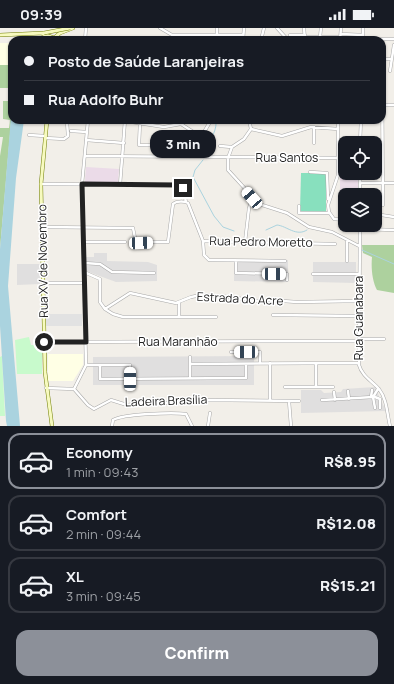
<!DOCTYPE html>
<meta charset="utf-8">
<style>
body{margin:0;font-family:Manrope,sans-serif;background:#20242c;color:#f1f3f6;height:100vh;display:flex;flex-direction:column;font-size:15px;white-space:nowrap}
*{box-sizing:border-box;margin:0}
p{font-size:13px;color:#9ea1a6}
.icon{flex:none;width:22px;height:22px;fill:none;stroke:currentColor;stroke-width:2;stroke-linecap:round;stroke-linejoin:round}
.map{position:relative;height:398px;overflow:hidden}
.panel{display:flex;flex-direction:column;background:#171b24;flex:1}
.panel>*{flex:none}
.guide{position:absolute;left:8px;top:8px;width:378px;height:88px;border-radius:12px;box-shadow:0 1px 3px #0004;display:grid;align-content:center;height:88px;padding:0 16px;background:#171b24}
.buttons{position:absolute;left:338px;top:108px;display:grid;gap:8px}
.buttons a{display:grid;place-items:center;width:44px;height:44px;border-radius:8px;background:#171b24;box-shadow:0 1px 3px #0004;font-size:20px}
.end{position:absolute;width:18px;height:18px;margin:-9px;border:5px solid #222;background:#fff;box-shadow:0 0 0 2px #fff}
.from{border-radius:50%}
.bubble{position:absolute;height:28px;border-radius:12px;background:#171b24;box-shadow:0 1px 3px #0004;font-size:13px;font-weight:800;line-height:28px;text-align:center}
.car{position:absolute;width:12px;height:24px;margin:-12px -6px;border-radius:5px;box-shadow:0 0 3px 1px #0007;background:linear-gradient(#fff 24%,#345 0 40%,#fff 0 76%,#345 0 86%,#fff 0)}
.guide b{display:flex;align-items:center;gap:14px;height:38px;font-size:15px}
.guide b+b{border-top:1px solid #363941}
.guide i{width:10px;height:10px;background:#f1f3f6}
ul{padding:7px 0 0;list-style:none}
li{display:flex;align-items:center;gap:12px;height:56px;margin:0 8px 6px;padding:0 8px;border:2px solid #363941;border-radius:12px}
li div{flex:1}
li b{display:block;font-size:15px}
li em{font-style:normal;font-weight:800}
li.selected{border-color:#8c9099}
li>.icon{width:36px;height:36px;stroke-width:1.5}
.action{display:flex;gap:8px;margin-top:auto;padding:8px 16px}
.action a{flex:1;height:46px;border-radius:12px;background:#8c9099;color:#fff;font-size:16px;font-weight:800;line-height:46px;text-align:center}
.status{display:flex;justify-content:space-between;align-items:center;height:28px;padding:0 20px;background:#171b24;direction:ltr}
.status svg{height:11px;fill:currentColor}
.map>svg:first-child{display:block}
</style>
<div class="status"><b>09:39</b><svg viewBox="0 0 49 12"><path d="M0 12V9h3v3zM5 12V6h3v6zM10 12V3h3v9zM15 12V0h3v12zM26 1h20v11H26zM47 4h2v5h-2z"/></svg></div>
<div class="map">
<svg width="394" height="398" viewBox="0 0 394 398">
<rect width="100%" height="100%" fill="#f2efe9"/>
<path fill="#e0dfdf" d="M94 225H107V233L148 234 157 237V253L116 254 86 243V229H94Z
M234 232H288V254L234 253Z
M313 234H356V255L313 254Z
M17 236H40V256L17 257Z
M254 328V357H93V329Z
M375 359 386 383 301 385V362H321L324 365 341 364 343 361Z"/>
<path fill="#ebdbe8" d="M340 131H345V145H358V166H340Z
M86 139 119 141 118 155 85 154Z"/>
<path fill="#ffffe5" d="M0 15H12V37H0Z
M48 326H83V337L73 353H48Z"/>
<path fill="#add19e" d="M0 37H12V83L0 221V128L3 109H0V100H9L10 92 3 91V73H8V60H0Z
M362 217H394V265L377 262C372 253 371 239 372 229L363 225Z"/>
<path fill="#c8facc" d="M29 309 31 317H42V346H17L15 312Z
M2 328 5 388H0V329Z"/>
<path fill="#88e0be" d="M301 145H326V184L300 183Z"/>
<path fill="#e2e2e2" d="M45 286H82V298H46Z"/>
<path fill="#aad3df" d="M12 77V92H24L16 150 8 258 20 398H7L6 393 0 298V221Z"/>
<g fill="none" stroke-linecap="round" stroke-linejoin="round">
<path stroke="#aad3df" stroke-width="1" d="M207 117C212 109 217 102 216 92
M203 122V127
M203 132 195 142 193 149 214 188 223 199 234 203
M266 202 277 197C287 198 296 209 307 202
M362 222 394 236"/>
<defs>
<path id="minor" d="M160 0 172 7H242
M277 0 288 12
M304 0 305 12
M341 6 363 7
M290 7H305
M305 9H340
M320 9 321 0
M381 11H394
M85 12 86 0
M217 12V0
M243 12 244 0
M261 12 264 0
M340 12 341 0
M363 12V0
M382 31H391
M390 43 394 17
M382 45 383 177
M382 77H394
M249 92 251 101 244 111 232 119 228 130V142L259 176 287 185 309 199 332 204 359 218
M291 92 295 94 300 92
M338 92V147L328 177 329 184 334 191 345 192
M125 93 164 99 181 96 198 107 204 104 210 94 214 93
M140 95 139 117 214 118
M251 101 282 108 311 99 338 101
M71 103 87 104
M29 107 45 108
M45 110 64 111 68 108 67 94 47 93
M86 112 124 115
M314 115V99
M360 115 361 92
M220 118 232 119
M85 128 345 130
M310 144 327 145 328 171
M360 155H394
M41 156 179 157 183 160 186 174
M120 157 125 92
M360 167V145
M299 178V185H329
M375 186 394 189
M360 197 359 337C362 348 372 353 379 361 387 371 387 386 390 398
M42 199 133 200 135 210 138 214H168L173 176C176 173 184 173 188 175L203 213 335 216
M360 201 394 202
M203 213 204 227 209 232 285 233
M84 214H125
M245 214 249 180 252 170
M236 233V245L287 246V252
M347 233V213
M84 235 100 236 112 244 154 245
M84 244 100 251V274L105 281 130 265 176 275 191 269 201 267 232 269 254 273 269 272 297 274 359 273
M313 246H359
M43 255H85
M179 275V289
M105 281 113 286 123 289H216
M273 287 359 288
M359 311H384
M44 314 359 313
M231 324H260V335
M190 329V350
M190 336 359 335
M316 336V359
M86 337H130V351
M100 337V351L246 350V336
M285 359H333
M46 360 74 361 88 377 94 381 111 372 127 377 147 374 172 375 205 372 299 373
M74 361 86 337 82 156 88 92
M348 363 349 371
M334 364 335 372
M371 369 372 362
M373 369 375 380
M375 369 380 371V380
M270 372V335
M322 372 373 369 378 361
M289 373 291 398
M112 398 113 392C123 386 173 384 186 386L192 398
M208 398 210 385"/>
<path id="secondary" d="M43 6 54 10
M0 7 44 5
M54 10 60 5 73 0
M47 92 41 156 45 344 52 398"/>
</defs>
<use href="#minor" stroke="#a9a9a9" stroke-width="3.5"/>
<use href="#secondary" stroke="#707d05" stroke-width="4"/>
<use href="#minor" stroke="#fff" stroke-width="2.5"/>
<use href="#secondary" stroke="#f7fabf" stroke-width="3"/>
<defs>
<path id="secondary-bridge" d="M44 5 70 0"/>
</defs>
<use href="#secondary-bridge" stroke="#707d05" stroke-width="4" stroke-linecap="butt"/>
<use href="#secondary-bridge" stroke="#f7fabf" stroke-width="3"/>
</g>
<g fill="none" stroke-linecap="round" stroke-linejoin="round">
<path stroke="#222" stroke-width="5" d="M44 314H86L82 156 177 157 183 160"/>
</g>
<g text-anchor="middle" stroke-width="3" stroke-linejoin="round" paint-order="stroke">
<g font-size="12" fill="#222" stroke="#fff">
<text x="287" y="134">Rua Santos</text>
<text transform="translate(261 214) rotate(1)" y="4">Rua Pedro Moretto</text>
<text transform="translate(43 233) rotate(-91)" y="4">Rua XV de Novembro</text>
<text transform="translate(240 271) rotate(3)" y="4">Estrada do Acre</text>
<text transform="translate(359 290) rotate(-90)" y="4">Rua Guanabara</text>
<text x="178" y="318">Rua Maranhão</text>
<text transform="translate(166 373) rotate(-2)" y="4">Ladeira Brasília</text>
</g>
</g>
</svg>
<div class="buttons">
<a><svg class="icon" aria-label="locate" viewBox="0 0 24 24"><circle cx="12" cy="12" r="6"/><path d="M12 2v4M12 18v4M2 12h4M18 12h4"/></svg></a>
<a><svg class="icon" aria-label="layers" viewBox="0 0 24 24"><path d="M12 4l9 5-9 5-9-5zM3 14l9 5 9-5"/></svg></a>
</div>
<i class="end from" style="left:44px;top:314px"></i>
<i class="end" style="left:183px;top:160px"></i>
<div class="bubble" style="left:150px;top:102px;width:66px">3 min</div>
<i class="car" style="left:252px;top:170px;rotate:319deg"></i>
<i class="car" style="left:141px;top:215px;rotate:88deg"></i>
<i class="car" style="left:274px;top:246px;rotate:91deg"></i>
<i class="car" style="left:246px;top:324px;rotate:270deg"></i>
<i class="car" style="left:130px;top:351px;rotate:0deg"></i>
<div class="guide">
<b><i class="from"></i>Posto de Saúde Laranjeiras</b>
<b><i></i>Rua Adolfo Buhr</b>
</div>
</div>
<section class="panel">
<ul>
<li class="selected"><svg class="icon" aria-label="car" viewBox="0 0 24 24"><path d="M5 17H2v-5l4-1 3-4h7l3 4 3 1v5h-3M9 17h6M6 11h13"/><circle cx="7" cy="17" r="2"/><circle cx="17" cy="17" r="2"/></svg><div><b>Economy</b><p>1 min · 09:43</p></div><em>R$8.95</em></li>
<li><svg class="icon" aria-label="car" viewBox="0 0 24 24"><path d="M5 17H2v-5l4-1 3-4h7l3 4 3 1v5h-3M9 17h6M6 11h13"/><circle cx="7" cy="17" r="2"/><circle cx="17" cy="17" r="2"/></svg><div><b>Comfort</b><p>2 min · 09:44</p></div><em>R$12.08</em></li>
<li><svg class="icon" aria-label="car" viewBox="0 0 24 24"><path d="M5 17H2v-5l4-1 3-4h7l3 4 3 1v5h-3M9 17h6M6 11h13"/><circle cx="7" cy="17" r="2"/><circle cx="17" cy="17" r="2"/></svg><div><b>XL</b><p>3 min · 09:45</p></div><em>R$15.21</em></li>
</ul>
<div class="action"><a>Confirm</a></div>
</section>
